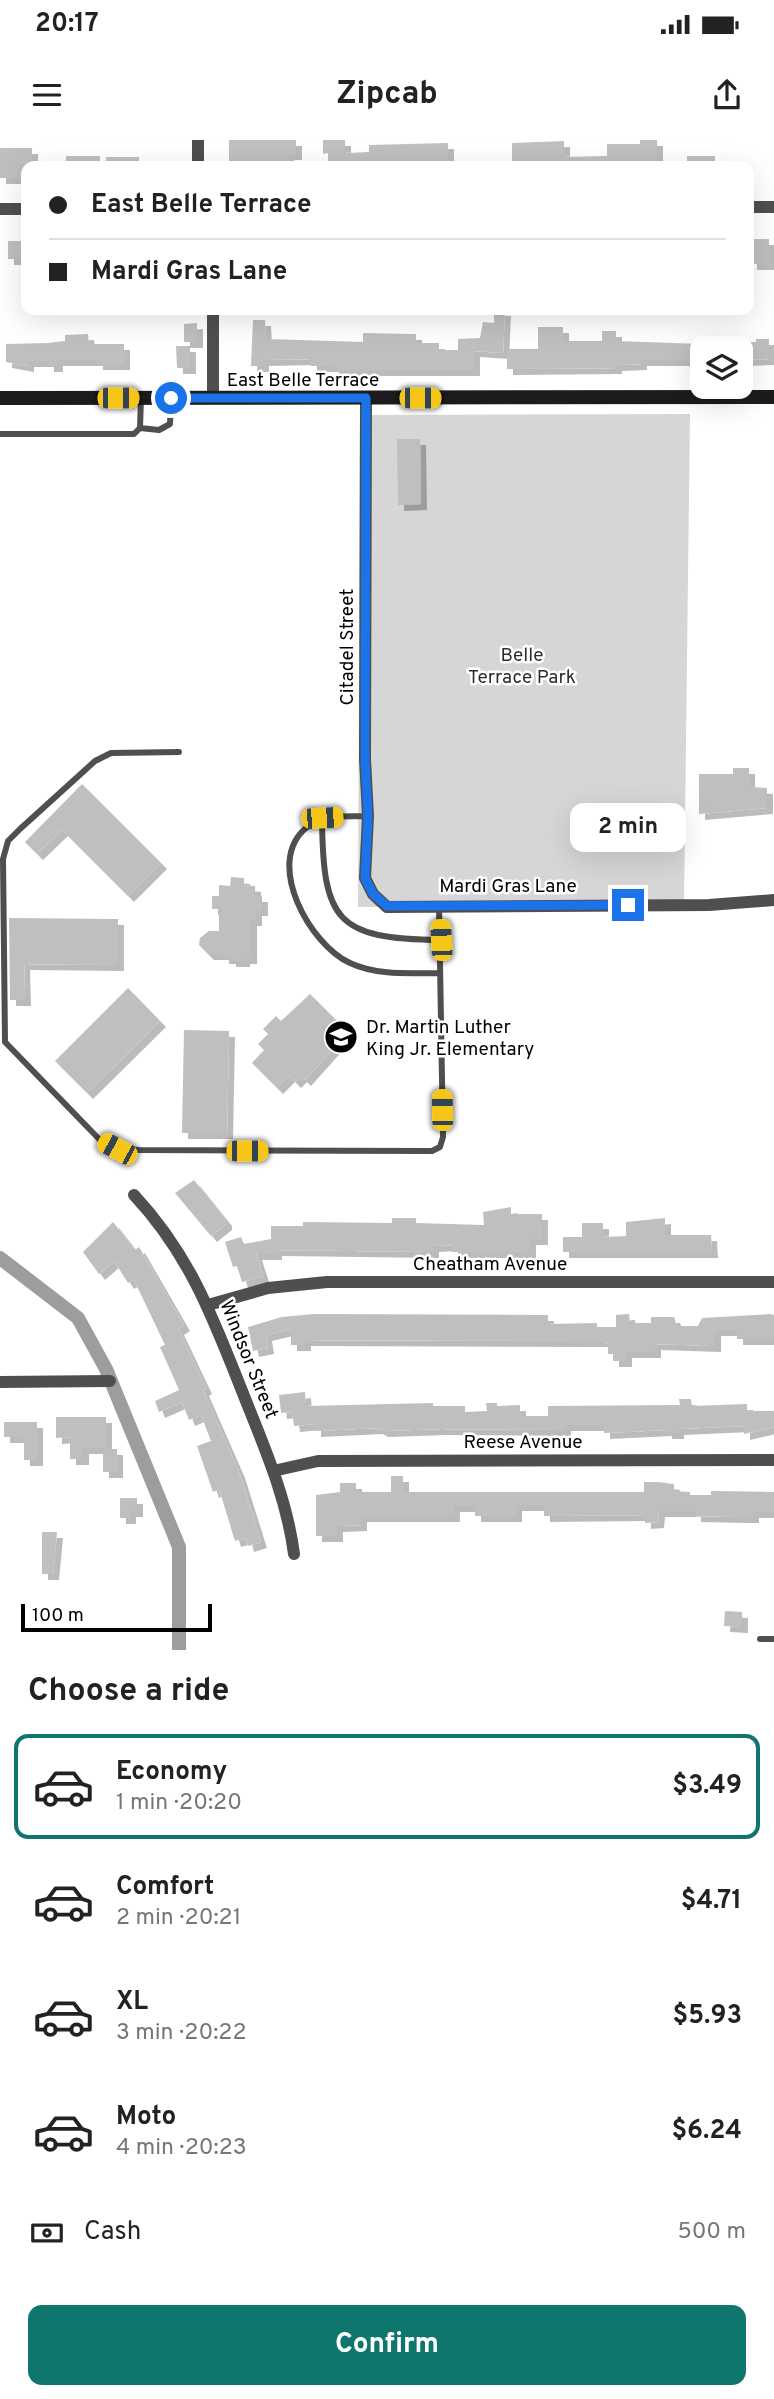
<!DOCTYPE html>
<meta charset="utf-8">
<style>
body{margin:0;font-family:Overpass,sans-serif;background:#f2f2f2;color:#222;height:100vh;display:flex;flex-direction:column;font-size:26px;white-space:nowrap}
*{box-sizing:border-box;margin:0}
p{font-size:23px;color:#767676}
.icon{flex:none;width:38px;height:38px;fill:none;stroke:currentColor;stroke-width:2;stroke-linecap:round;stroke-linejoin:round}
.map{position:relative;height:1510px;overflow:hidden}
.drawer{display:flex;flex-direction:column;background:#fff;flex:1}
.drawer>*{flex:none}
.hud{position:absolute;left:21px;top:21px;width:733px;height:154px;border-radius:14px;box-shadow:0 7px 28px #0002;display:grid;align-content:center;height:154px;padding:0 28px;background:#fff}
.buttons{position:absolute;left:690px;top:196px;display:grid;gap:14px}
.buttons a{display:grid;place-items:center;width:63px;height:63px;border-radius:14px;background:#fff;box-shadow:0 7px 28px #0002;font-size:35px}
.scale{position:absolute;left:21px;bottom:18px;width:191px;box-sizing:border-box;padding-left:7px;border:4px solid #000;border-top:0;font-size:19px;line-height:24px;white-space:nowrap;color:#000;-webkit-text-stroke:5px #fff;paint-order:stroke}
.end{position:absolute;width:32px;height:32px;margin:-16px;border:9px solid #1a73e8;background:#fff;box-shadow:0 0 0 4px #fff}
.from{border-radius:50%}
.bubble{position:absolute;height:49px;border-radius:14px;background:#fff;box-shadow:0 7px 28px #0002;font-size:23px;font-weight:700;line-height:49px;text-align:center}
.car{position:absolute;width:21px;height:42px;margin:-21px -10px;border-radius:9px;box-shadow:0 0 5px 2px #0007;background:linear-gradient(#f5c518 24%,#345 0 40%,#f5c518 0 76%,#345 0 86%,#f5c518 0)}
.hud b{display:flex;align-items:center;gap:24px;height:66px;font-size:26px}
.hud b+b{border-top:2px solid #e0e0e0}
.hud i{width:18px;height:18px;background:#222}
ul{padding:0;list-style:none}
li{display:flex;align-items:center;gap:21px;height:105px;margin:0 14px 10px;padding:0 14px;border:4px solid transparent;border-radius:14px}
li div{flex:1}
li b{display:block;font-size:26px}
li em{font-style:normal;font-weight:700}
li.active{border-color:#0f766e}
li>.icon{width:63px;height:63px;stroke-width:1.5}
h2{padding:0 28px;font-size:32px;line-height:84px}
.pay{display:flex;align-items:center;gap:18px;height:77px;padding:0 28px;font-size:26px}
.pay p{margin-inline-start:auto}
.cta{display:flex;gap:14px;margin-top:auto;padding:14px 28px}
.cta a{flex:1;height:80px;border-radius:14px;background:#0f766e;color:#fff;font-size:28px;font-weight:700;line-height:80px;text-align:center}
.status{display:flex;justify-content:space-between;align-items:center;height:49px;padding:0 35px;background:#fff;direction:ltr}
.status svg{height:19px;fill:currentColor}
header{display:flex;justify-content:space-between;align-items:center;height:91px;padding:0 28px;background:#fff;font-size:32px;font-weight:700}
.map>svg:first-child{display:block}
</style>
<div class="status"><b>20:17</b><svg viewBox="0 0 49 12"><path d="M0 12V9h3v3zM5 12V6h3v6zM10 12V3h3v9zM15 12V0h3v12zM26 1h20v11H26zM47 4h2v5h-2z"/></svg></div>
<header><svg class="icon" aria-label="menu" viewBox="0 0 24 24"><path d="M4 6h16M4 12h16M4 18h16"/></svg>Zipcab<svg class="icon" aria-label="share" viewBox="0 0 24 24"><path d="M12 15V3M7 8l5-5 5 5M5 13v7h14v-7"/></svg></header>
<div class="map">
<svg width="774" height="1510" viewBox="0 0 774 1510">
<defs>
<filter id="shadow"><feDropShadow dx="6" dy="6" stdDeviation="0" flood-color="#0004"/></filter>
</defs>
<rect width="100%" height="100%" fill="#fff"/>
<path fill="#d6d6d6" d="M690 274 684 766 358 767 360 275Z"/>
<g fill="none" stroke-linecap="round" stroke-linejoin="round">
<path stroke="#9d9d9d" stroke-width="14" d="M0 1118 78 1178 106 1229 179 1407V1510"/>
</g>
<path fill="#bfbfbf" filter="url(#shadow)" d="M229 0H296V14H288V26H229Z
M323 0H345V12L349 13 369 12V5L448 3V26H328V13L323 14Z
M640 0H657V26H512V3L564 1V17L607 16V4H640Z
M0 8H32V26H26V38H0Z
M66 16H100V26H66Z
M687 16H715V26H687Z
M106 17H139V26H106Z
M751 99H769V124H751Z
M8 101H26V119H8Z
M494 170H505L503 213 474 211V230H333V226H311V219L263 220V226H251L253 180H265L266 199 363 202V193L416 194V203H439V210H458V199L480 198 483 182 494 183Z
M197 183V202H184V184Z
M538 187H563V201H602V191H616V201L702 204V227H689V220H641V224L616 225V228L507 229V209H538Z
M88 194 89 204H124V224H97V220H57V226H48V221H28V226L6 222V204L48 203 65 201V195Z
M756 199H769V219L740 220V202H756Z
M176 206H190V228H177Z
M397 299H420L421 364 398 365Z
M733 628H749V647L767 648V668L699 674V634H733Z
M82 644 161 723 128 756 62 690 37 714 25 702Z
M231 737 244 738V745L255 746V756H262V770H256V780H251V818H244V821H230V818H223V814H208L199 805 200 798 209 791H219V769H212V756H219V745L230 746Z
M9 778 118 779V825L24 824 25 860H10Z
M128 848 160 881 87 953 55 921Z
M310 854 348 892 305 940 301 936 295 942 289 936 277 948 252 923 264 910 258 904 268 894 263 889 276 876 281 881Z
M184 890 229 891 227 993H182Z
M194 1040 226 1080V1084L211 1096 175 1053Z
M511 1067V1074H542V1099H530V1112H452V1105L433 1106V1112L276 1110V1114H256L263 1136 242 1142 237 1126 233 1127 225 1102 241 1097 244 1104 271 1099V1086H303V1082L392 1083V1078H416V1083L484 1085 483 1072Z
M665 1078V1095H711L712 1112H563V1097H582V1083H603V1097L626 1096V1082Z
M113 1082 135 1110 139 1107 184 1185 178 1189 206 1248 203 1250 239 1332 261 1402 248 1406 246 1398 235 1401 219 1349 213 1352 197 1306 211 1301 201 1275 189 1280 182 1262 159 1272 155 1261 179 1250 160 1207 165 1205 134 1140 128 1143 114 1121 99 1134 83 1112Z
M314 1174 548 1175V1184L597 1183V1187H616V1175L629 1174 630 1183H651V1177H674L677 1186H698L702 1178 771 1174 774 1175V1199H737V1190H715V1206L655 1204V1212H626V1221H613V1214H608V1204L603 1201 305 1200V1205H291V1189L266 1195 268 1208 253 1211 248 1187 282 1177Z
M305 1252 306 1266 433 1263V1266H465V1272L487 1271 486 1263H497V1266L520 1265V1276H548V1266L680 1265 679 1259H691L692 1266 747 1264V1271H774V1287L744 1294V1286L678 1289V1293H666V1290L604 1293V1285H565V1290L440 1289 382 1291 377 1288 315 1291V1284L294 1286 292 1272 281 1273 279 1255Z
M56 1277H106V1308H83V1319H70V1297L56 1298Z
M4 1282H37V1320H24V1297H4Z
M103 1309H117V1332H103Z
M391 1336H403V1352H644V1342H658L674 1344V1351L690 1352V1355H711V1351L774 1352V1372H753V1377H741L695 1376V1371H659L658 1382 645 1383V1376L641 1375 544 1376V1365H516V1376H475V1366H454V1376H361V1385L337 1386V1396H316V1355L340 1352V1343H356V1352H391Z
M120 1358H137V1371H130V1378H120Z
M42 1392H57L53 1434H42Z
M725 1471 742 1472V1487L724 1486Z"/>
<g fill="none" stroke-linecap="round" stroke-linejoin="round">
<path stroke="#4f4f4f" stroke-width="6" d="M140 288 159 290 170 284 171 258
M0 294H134L140 288 141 258
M179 612 111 613 95 621 20 689 8 701 3 719 5 902 100 1000 117 1009 139 1010 432 1011 440 1007 443 997 439 765
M368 676C347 677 322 673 306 688 264 723 310 805 350 823 378 836 410 833 440 833
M322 678C323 781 336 799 441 800
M760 1499H774"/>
<path stroke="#4f4f4f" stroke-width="12" d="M198 26V0
M749 67H774
M0 69H26
M213 258V170
M366 258 365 619 368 676 365 738 373 754 387 767 709 765 774 760
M134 1055C192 1117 215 1183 246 1261 266 1311 287 1360 294 1414
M208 1165 268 1148 327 1142H774
M0 1242 110 1241
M273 1331 318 1321 774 1320"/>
<path stroke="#1c1c1c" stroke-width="14" d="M0 258 774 257"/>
</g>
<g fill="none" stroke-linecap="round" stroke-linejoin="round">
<path stroke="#1a73e8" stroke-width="9" d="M171 258H366L365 619 368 676 365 738 373 754 387 766 628 765"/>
</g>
<defs>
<symbol id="school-disc" viewBox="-11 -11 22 22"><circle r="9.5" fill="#000" stroke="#fff"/><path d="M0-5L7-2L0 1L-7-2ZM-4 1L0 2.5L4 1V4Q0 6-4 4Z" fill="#fff"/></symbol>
</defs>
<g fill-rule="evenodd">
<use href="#school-disc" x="322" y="878" width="38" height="38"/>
</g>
<g text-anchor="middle" stroke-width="5" stroke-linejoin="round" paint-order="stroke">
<g font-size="19" fill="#000" stroke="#fff">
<text x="303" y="246">East Belle Terrace</text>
<text transform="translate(346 507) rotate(-90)" y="7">Citadel Street</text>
<text x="508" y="752">Mardi Gras Lane</text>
<text x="490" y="1130">Cheatham Avenue</text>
<text transform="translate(250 1219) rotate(68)" y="7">Windsor Street</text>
<text x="523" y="1308">Reese Avenue</text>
</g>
<g font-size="19" fill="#2d2d2d" stroke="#fff">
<text x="522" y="521">Belle<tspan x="522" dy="22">Terrace Park</tspan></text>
</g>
<g font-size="19" fill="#000" stroke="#fff" text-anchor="start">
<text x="366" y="893">Dr. Martin Luther<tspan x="366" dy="22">King Jr. Elementary</tspan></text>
</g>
</g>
</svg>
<div class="buttons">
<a><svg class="icon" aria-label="layers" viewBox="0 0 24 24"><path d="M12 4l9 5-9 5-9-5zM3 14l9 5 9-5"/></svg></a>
</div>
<div class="scale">100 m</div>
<i class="end from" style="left:171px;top:258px"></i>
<i class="end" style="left:628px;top:765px"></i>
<div class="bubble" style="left:570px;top:663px;width:116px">2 min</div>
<i class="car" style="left:118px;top:258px;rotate:90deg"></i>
<i class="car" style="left:420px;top:258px;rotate:90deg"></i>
<i class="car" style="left:322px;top:678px;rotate:87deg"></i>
<i class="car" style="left:441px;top:800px;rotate:357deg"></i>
<i class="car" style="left:442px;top:970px;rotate:359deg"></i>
<i class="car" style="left:117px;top:1009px;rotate:298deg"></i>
<i class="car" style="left:247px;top:1011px;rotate:90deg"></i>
<div class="hud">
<b><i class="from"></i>East Belle Terrace</b>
<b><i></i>Mardi Gras Lane</b>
</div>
</div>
<section class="drawer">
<h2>Choose a ride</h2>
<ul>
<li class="active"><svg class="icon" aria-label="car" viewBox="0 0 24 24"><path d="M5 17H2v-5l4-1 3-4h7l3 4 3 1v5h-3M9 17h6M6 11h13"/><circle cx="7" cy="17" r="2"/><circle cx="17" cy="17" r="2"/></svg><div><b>Economy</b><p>1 min · 20:20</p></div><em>$3.49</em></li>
<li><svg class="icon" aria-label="car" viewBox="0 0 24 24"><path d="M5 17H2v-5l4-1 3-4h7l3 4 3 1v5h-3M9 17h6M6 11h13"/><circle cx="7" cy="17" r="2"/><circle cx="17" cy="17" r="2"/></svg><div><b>Comfort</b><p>2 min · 20:21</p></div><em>$4.71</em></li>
<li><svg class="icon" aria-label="car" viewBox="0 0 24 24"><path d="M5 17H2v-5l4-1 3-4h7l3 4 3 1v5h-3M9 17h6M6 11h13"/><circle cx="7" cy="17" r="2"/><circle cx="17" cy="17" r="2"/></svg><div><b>XL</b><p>3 min · 20:22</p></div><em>$5.93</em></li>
<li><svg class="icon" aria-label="car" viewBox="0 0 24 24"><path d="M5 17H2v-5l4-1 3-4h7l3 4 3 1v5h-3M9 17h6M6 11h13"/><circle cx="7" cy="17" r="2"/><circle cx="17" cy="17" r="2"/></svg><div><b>Moto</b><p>4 min · 20:23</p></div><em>$6.24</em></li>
</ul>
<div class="pay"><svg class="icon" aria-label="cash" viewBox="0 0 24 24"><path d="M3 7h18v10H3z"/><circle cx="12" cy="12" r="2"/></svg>Cash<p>500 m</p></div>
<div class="cta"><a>Confirm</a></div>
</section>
